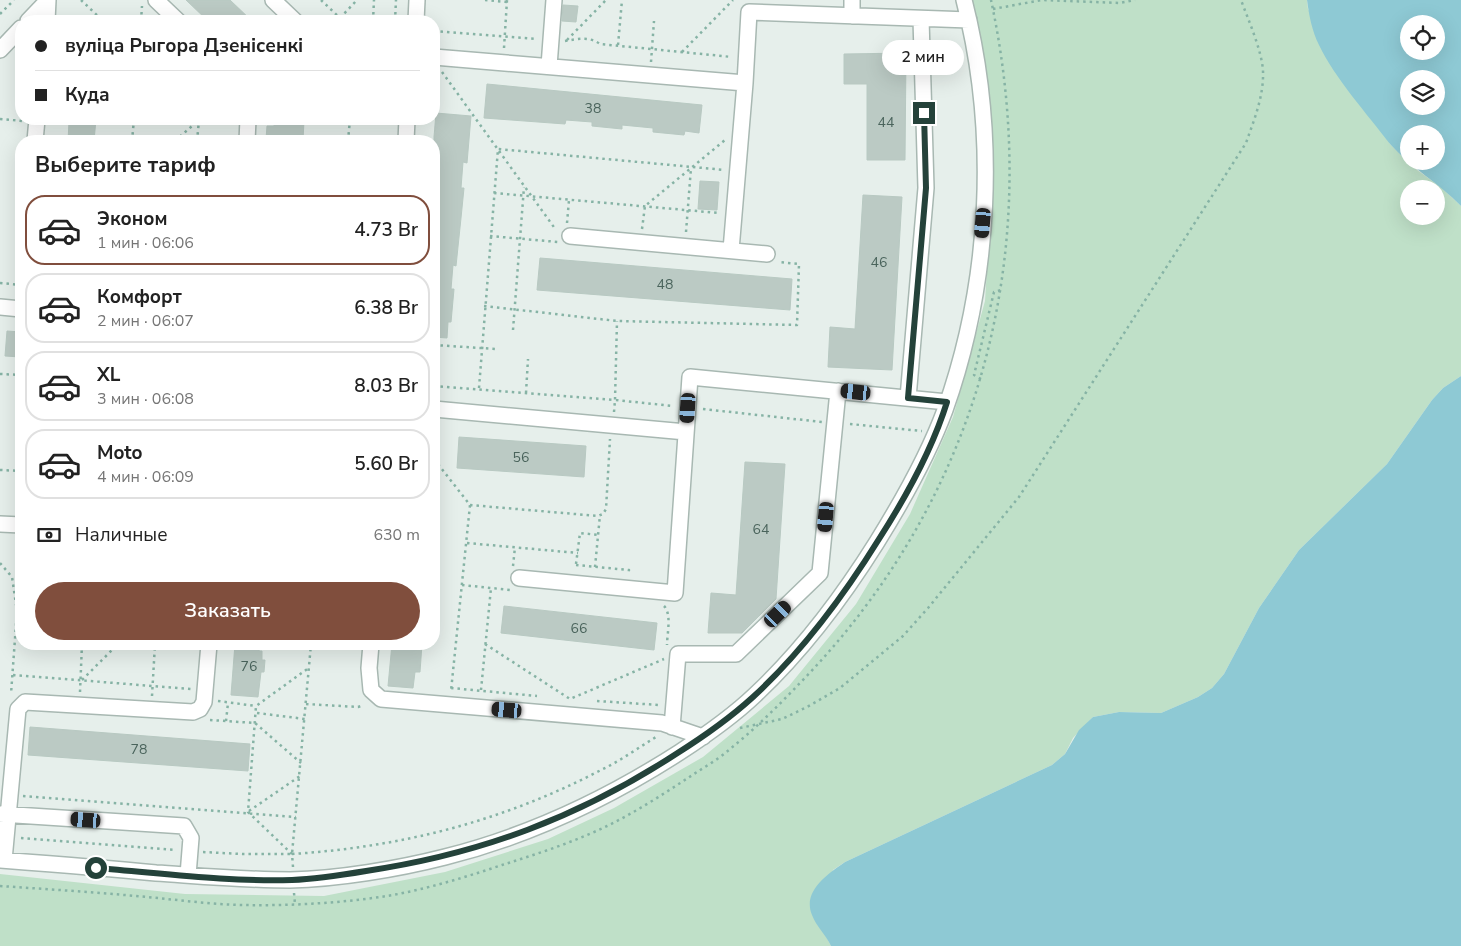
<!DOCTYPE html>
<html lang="ru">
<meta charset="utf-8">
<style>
body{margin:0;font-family:"Nunito Sans",sans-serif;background:#f6f6f6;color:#222;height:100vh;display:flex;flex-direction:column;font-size:19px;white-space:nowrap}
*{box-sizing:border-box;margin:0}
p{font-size:16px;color:#767676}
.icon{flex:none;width:28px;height:28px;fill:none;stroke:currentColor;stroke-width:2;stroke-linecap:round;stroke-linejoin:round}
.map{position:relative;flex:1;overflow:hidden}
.sheet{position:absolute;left:15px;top:135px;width:425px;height:515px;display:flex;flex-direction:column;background:#fff;border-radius:20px;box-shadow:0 5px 20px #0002}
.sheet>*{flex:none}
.top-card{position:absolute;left:15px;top:15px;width:425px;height:110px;border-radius:20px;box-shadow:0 5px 20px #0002;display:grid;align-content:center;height:110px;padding:0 20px;background:#fff}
.tools{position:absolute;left:1400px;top:15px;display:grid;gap:10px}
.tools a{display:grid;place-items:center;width:45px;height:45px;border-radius:50%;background:#fff;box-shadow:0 5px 20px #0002;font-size:25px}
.end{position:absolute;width:22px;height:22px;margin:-11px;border:6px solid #24423a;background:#fff;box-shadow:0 0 0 2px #fff}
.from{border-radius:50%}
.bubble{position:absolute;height:35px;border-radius:18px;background:#fff;box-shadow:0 5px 20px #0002;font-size:16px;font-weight:600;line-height:35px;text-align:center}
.car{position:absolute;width:15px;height:30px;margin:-15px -8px;border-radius:6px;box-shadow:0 0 4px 1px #0007;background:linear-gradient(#222 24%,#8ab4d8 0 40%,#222 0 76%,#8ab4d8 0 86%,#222 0)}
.top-card b{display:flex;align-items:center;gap:18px;height:48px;font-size:19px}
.top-card b+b{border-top:1px solid #e0e0e0}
.top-card i{width:12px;height:12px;background:#222}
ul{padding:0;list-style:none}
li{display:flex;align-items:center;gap:15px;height:70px;margin:0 10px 8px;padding:0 10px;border:2px solid #e0e0e0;border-radius:20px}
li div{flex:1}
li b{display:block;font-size:19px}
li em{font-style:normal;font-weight:600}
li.selected{border-color:#804e3d}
li>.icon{width:45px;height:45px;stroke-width:1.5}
h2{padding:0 20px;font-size:22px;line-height:60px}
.pay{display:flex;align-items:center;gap:12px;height:55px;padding:0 20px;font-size:19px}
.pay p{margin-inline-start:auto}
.action{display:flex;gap:10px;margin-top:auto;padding:10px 20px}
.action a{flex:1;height:58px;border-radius:30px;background:#804e3d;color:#fff;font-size:20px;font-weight:600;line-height:58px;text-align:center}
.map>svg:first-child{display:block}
</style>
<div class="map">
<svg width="1461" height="946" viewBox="0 0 1461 946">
<rect width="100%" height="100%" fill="#e6efeb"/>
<path fill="#bfe0c8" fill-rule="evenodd" d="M972 0H1307L1308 9 1390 144 1413 167 1442 188 1461 206V376L1443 388 1432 400 1387 464 1299 550 1259 608 1224 674 1212 688 1198 697 1161 713 1119 712 1093 717 1073 738 1065 754 1052 765 845 862 833 870 817 924 825 934 831 946H0V874L185 894 324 896 445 872 548 839 614 808 703 757 789 686 856 604 910 514 953 417 985 301 992 188 989 90 977 22ZM1409 189H1436V216H1409Z"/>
<path fill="#8ec9d4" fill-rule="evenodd" d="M1307 0H1461V206C1439 183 1411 168 1390 144 1368 115 1334 77 1319 45 1312 31 1309 15 1307 0ZM1409 24H1436V51H1409ZM1409 79H1436V106H1409ZM1409 134H1436V161H1409Z
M1461 376V946H831C826 935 816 926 812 915 802 891 828 874 845 862L1052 765 1065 754 1079 730 1093 717 1119 712 1161 713 1198 697 1212 688 1224 674 1259 608 1299 550 1387 464 1432 400 1443 388Z"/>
<path fill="#bbcac4" stroke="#b8c9c2" d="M186 0H230L252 21H208Z
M563 5 578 6 576 22 562 21Z
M906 53 905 160H867V84H844V54Z
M487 84 702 105 699 133 685 131 684 135 653 132V128L622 125V129L592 126V122L566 120 565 124 484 118Z
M436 113 471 116 467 163 463 162 461 188H464L461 218 456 266 453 265 451 289H454L451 322H448L447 338 434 337V137Z
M72 119H96L94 141H68L69 122H71Z
M275 119 304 120 303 141 266 139 267 126H274Z
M700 181 719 182 717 210 698 209Z
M863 195 902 197 892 370 828 367 830 327 855 329Z
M540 258 792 279 790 310 537 290Z
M7 331 21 332V357L5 356Z
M459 437 586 446 584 477 457 468Z
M745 462 785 464 776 599 742 633H708L711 593 736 595Z
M504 606 657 623 654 650 501 633Z
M235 644H260L259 651H262V660H265L264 672H261L258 697 231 695Z
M392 644H422L420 672H415L413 688 388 686Z
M30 727 250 744 248 771 28 755Z"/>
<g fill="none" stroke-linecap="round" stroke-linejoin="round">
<defs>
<path id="minor" d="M156 0 178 21
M273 0 295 21
M852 0V16
M28 21 48 0
M47 21 48 0
M416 21 417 0
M0 50 21 28
M434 57 745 83
M549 66 554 0
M35 141 37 119
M247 141 248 119
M406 141 407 119
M570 236 767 254
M731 250 745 83 749 12 969 20
M0 307 21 309
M908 398 926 188 921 19
M434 409 686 432
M0 524 21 525
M519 578 675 593 690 377 947 402
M371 644 369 668 371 690 381 699 662 723 703 737
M672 727 678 654H736L820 573 838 391
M0 814 184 826 191 838 188 875
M0 860C52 864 104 868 156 873 201 876 245 880 290 880 338 879 398 869 445 857 529 836 607 799 680 752 706 735 733 716 755 695 803 650 842 598 877 542 903 500 928 456 945 410 991 280 998 133 964 0
M4 860 18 709 25 702 193 712 200 709 204 702 209 644"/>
</defs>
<use href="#minor" stroke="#a8b8b2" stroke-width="18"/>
<path stroke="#86b3a5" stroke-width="2.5" stroke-dasharray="2.5 4" stroke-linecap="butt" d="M81 0 103 21
M321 0 343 21
M485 0 507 2
M993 9 1042 0 1119 3 1135 0
M0 14 14 0
M340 18 357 0
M62 19 92 21
M141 21 142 6
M373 21 374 0
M395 21 396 0
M434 31 537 39
M567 40 606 0
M565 41C578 39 589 36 600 44L732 57
M618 45 622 0
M504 48 507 0
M682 52 733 0
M651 62 654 21
M442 72 556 230
M0 119 23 121
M132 141 134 119
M175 141 200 119
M197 141 199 120
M348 141 350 119
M494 193 719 213
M567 223 569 200
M642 229 645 206 725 140
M686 232 691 168
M490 236 558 242
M0 283 21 285
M484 306 617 321 797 325 799 264 778 262
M513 330 524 187
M434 345 496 349
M0 374 21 375
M981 379 974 375 994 292 1001 290
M434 386 615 400 617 321
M479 388 498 149 725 170
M526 393 528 359
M703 409 822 422
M614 412 615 400 673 406
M850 424 922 431
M434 459 470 505 451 691
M435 459 438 425
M0 470 21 471
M470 505 598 516 603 514 606 509 610 439
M467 543 578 553
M0 563 12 577 17 611 11 694
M576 564 580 533 598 535
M576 565 629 570 628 573
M513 566 515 547
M595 567 600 515
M462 585 510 590
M664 606C672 614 667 634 667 645
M485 644 570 699 664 659
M13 675 191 689
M82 680 118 644
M451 688 537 696
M481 690 491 588
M80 692 82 644
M152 696 155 644
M218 701 256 706
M597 701 659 705
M306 704 358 707 364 705
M257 713 305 719
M210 720 255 723 301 763
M226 721 228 703
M740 728 782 719 807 707 840 688 903 636 928 608 1019 497 1246 143C1254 120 1264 96 1263 71 1262 51 1248 19 1241 0
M23 796 296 817
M249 811 300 776
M21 838 175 850
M203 852 242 854H292L311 644
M292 854C402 847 503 821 601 770 620 761 638 748 656 737
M293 867 292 854 248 812 256 706 310 667
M0 886C45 889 91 892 136 896 171 899 206 904 241 905 291 906 344 903 393 895 430 888 466 877 502 865 537 854 574 842 607 826 638 811 668 791 697 772 708 765 720 758 730 749 755 729 778 706 800 683 981 497 1045 252 991 0
M294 893 295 904"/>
<use href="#minor" stroke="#fff" stroke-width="15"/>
</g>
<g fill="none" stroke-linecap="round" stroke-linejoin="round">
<path stroke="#24423a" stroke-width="6" d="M96 868C161 873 227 882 292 880 317 879 342 875 366 871 481 854 579 817 676 754 703 737 730 718 753 697 803 651 843 597 879 539 906 497 932 450 947 402L908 398 926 188 924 113"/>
</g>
<g text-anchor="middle" stroke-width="4" stroke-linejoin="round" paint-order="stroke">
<g font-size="14" fill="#4a645c">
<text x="593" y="113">38</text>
<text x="886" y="127">44</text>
<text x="879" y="267">46</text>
<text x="665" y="289">48</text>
<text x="521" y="462">56</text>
<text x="761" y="534">64</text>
<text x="579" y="633">66</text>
<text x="249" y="671">76</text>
<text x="139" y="754">78</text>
</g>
</g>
</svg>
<div class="tools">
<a><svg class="icon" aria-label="locate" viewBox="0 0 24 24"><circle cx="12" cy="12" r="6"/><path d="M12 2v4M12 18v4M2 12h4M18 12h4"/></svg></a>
<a><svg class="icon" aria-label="layers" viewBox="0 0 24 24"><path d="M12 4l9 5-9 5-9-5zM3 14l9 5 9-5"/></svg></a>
<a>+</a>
<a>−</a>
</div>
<i class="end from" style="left:96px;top:868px"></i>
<i class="end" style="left:924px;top:113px"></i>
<div class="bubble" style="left:882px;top:40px;width:82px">2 мин</div>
<i class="car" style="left:983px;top:223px;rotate:185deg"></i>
<i class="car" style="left:856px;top:392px;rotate:276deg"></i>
<i class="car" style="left:688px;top:408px;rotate:184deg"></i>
<i class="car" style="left:826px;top:517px;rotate:185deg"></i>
<i class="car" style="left:778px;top:614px;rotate:46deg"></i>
<i class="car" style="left:507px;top:710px;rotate:275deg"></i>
<i class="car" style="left:86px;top:820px;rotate:274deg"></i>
<div class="top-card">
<b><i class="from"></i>вуліца Рыгора Дзенісенкі</b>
<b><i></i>Куда</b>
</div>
<section class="sheet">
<h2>Выберите тариф</h2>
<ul>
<li class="selected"><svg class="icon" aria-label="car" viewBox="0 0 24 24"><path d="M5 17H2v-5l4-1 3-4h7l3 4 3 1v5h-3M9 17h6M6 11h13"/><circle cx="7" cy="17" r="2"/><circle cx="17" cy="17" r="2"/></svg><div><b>Эконом</b><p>1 мин · 06:06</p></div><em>4.73 Br</em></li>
<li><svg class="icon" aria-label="car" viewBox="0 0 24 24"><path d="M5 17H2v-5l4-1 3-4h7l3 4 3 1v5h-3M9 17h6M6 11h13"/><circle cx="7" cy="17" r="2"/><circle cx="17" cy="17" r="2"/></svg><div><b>Комфорт</b><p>2 мин · 06:07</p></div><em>6.38 Br</em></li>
<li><svg class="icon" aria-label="car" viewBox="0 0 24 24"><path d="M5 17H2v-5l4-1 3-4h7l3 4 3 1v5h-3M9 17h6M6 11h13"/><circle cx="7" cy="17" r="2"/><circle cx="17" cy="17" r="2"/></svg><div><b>XL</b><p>3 мин · 06:08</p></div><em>8.03 Br</em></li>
<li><svg class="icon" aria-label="car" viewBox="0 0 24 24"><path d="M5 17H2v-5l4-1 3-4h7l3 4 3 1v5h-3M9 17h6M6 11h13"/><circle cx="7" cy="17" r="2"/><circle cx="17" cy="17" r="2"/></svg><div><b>Moto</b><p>4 мин · 06:09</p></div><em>5.60 Br</em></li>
</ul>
<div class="pay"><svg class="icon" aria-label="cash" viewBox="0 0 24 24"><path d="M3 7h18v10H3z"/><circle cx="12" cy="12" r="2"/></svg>Наличные<p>630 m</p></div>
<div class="action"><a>Заказать</a></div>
</section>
</div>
